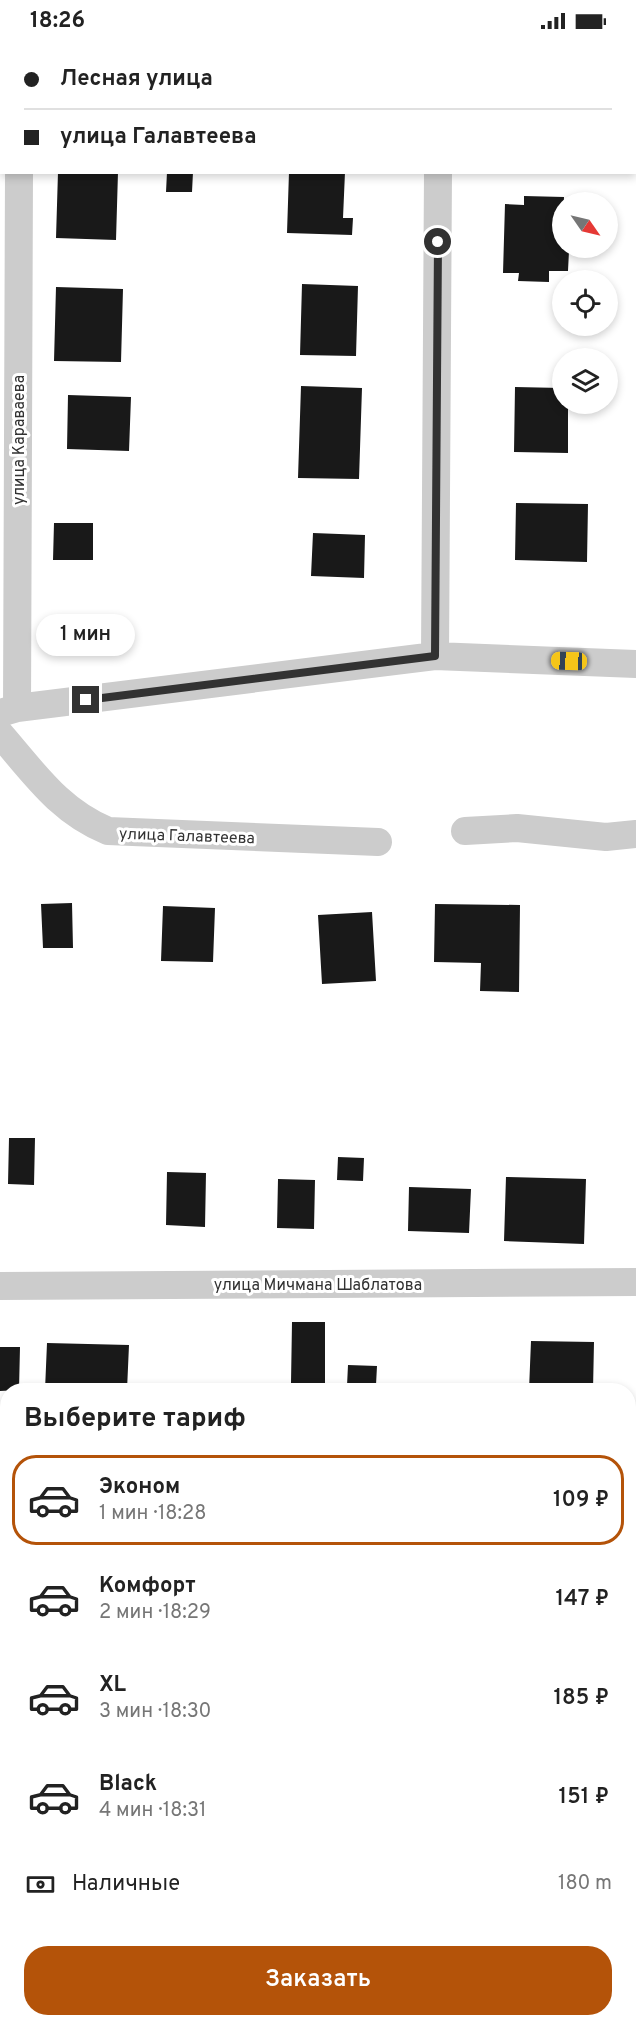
<!DOCTYPE html>
<html lang="ru">
<meta charset="utf-8">
<style>
body{margin:0;font-family:Overpass,sans-serif;background:#f6f6f6;color:#222;height:100vh;display:flex;flex-direction:column;font-size:22px;white-space:nowrap}
*{box-sizing:border-box;margin:0}
p{font-size:20px;color:#767676}
.icon{flex:none;width:33px;height:33px;fill:none;stroke:currentColor;stroke-width:2;stroke-linecap:round;stroke-linejoin:round}
.map{position:relative;flex:1;overflow:hidden}
.sheet{position:absolute;left:0px;top:1341px;width:636px;height:644px;display:flex;flex-direction:column;background:#fff;border-radius:24px 24px 0 0;box-shadow:0 3px 9px #0003}
.sheet>*{flex:none}
.top-card{position:absolute;left:0px;top:0px;width:636px;height:132px;box-shadow:0 3px 9px #0003;display:grid;align-content:center;height:132px;padding:0 24px;background:#fff}
.needle{width:39px;rotate:124deg}
.buttons{position:absolute;left:552px;top:150px;display:grid;gap:12px}
.buttons a{display:grid;place-items:center;width:66px;height:66px;border-radius:50%;background:#fff;box-shadow:0 3px 9px #0003;font-size:30px}
.end{position:absolute;width:27px;height:27px;margin:-14px;border:8px solid #323232;background:#fff;box-shadow:0 0 0 3px #fff}
.from{border-radius:50%}
.bubble{position:absolute;height:42px;border-radius:21px;background:#fff;box-shadow:0 3px 9px #0003;font-size:20px;font-weight:600;line-height:42px;text-align:center}
.car{position:absolute;width:18px;height:36px;margin:-18px -9px;border-radius:8px;box-shadow:0 0 4px 2px #0007;background:linear-gradient(#f5c518 24%,#345 0 40%,#f5c518 0 76%,#345 0 86%,#f5c518 0)}
.top-card b{display:flex;align-items:center;gap:21px;height:57px;font-size:22px}
.top-card b+b{border-top:2px solid #e0e0e0}
.top-card i{width:15px;height:15px;background:#222}
ul{padding:0;list-style:none}
li{display:flex;align-items:center;gap:18px;height:90px;margin:0 12px 9px;padding:0 12px;border:3px solid transparent;border-radius:24px}
li div{flex:1}
li b{display:block;font-size:22px}
li em{font-style:normal;font-weight:600}
li.active{border-color:#b45309}
li>.icon{width:54px;height:54px;stroke-width:1.5}
h2{padding:0 24px;font-size:27px;line-height:72px}
.pay{display:flex;align-items:center;gap:15px;height:66px;padding:0 24px;font-size:22px}
.pay p{margin-inline-start:auto}
.action{display:flex;gap:12px;margin-top:auto;padding:12px 24px}
.action a{flex:1;height:69px;border-radius:24px;background:#b45309;color:#fff;font-size:24px;font-weight:600;line-height:69px;text-align:center}
.status{display:flex;justify-content:space-between;align-items:center;height:42px;padding:0 30px;background:#fff;direction:ltr}
.status svg{height:16px;fill:currentColor}
.map>svg:first-child{display:block}
</style>
<div class="status"><b>18:26</b><svg viewBox="0 0 49 12"><path d="M0 12V9h3v3zM5 12V6h3v6zM10 12V3h3v9zM15 12V0h3v12zM26 1h20v11H26zM47 4h2v5h-2z"/></svg></div>
<div class="map">
<svg width="636" height="1984" viewBox="0 0 636 1984">
<rect width="100%" height="100%" fill="#fff"/>
<path fill="#191919" d="M58 130H118L116 198 56 196Z
M167 130H193L192 150H166Z
M289 130H345L343 176H353L352 193 287 191Z
M524 154 564 155 562 206H576V209H569L568 229H549V240L518 239 519 231H503L505 162 524 163Z
M302 242 358 244 356 314 300 313Z
M56 245 123 247 121 320 54 319Z
M301 344 362 346 359 437 298 436Z
M515 345 562 346V362H568V411L514 410Z
M68 353 131 355 129 409 67 407Z
M516 461 588 462 587 520 515 518Z
M54 481H93V518H53Z
M313 491 365 493 364 536 311 534Z
M72 861 73 906H43L41 862Z
M435 862 520 863 519 950 480 949 481 921 434 920Z
M163 864 215 866 213 920 161 919Z
M372 870 376 939 322 942 318 873Z
M9 1096H35L34 1143 8 1142Z
M338 1115 364 1116 363 1139 337 1138Z
M167 1130 206 1131 205 1185 166 1183Z
M506 1135 586 1137 584 1202 504 1199Z
M278 1137 315 1138 314 1187 277 1186Z
M409 1145 471 1147 469 1191 408 1189Z
M292 1280H325V1341H291Z
M531 1299 594 1300 593 1348H529Z
M47 1301 129 1303 127 1348H45Z
M0 1305H20L19 1348 0 1349Z
M348 1323 377 1324 376 1343H392V1348H335V1343L347 1344Z
M0 1934H8V1977H62V1984H0Z
M114 1977H174L173 1984H114Z
M237 1977H286V1984H237Z
M335 1977H408L407 1984H334Z"/>
<g fill="none" stroke-linecap="round" stroke-linejoin="round">
<path stroke="#ccc" stroke-width="28" d="M20 2V0
M439 2V0
M435 614 438 130
M17 666 19 130
M0 671 17 666 435 614 636 622
M0 692C34 731 59 769 108 789L378 800
M465 789 517 786 606 795 636 792
M0 1244 636 1240
M628 1648H636
M0 1654H8"/>
</g>
<g fill="none" stroke-linecap="round" stroke-linejoin="round">
<path stroke="#323232" stroke-width="8" d="M86 658 435 614 438 200"/>
</g>
<g text-anchor="middle" stroke-width="6" stroke-linejoin="round" paint-order="stroke">
<g font-size="16" fill="#323232" stroke="#fff">
<text transform="translate(18 398) rotate(-90)" y="6">улица Караваева</text>
<text transform="translate(187 793) rotate(2)" y="6">улица Галавтеева</text>
<text x="318" y="1248">улица Мичмана Шаблатова</text>
</g>
</g>
</svg>
<div class="buttons">
<a><svg class="needle" viewBox="-14 -14 28 28"><path d="M0-13l5 13h-10z" fill="#e53935"/><path d="M0 13l5-13h-10z" fill="#767676"/></svg></a>
<a><svg class="icon" aria-label="locate" viewBox="0 0 24 24"><circle cx="12" cy="12" r="6"/><path d="M12 2v4M12 18v4M2 12h4M18 12h4"/></svg></a>
<a><svg class="icon" aria-label="layers" viewBox="0 0 24 24"><path d="M12 4l9 5-9 5-9-5zM3 14l9 5 9-5"/></svg></a>
</div>
<i class="end from" style="left:438px;top:200px"></i>
<i class="end" style="left:86px;top:658px"></i>
<div class="bubble" style="left:36px;top:572px;width:99px">1 мин</div>
<i class="car" style="left:569px;top:619px;rotate:272deg"></i>
<div class="top-card">
<b><i class="from"></i>Лесная улица</b>
<b><i></i>улица Галавтеева</b>
</div>
<section class="sheet">
<h2>Выберите тариф</h2>
<ul>
<li class="active"><svg class="icon" aria-label="car" viewBox="0 0 24 24"><path d="M5 17H2v-5l4-1 3-4h7l3 4 3 1v5h-3M9 17h6M6 11h13"/><circle cx="7" cy="17" r="2"/><circle cx="17" cy="17" r="2"/></svg><div><b>Эконом</b><p>1 мин · 18:28</p></div><em>109 ₽</em></li>
<li><svg class="icon" aria-label="car" viewBox="0 0 24 24"><path d="M5 17H2v-5l4-1 3-4h7l3 4 3 1v5h-3M9 17h6M6 11h13"/><circle cx="7" cy="17" r="2"/><circle cx="17" cy="17" r="2"/></svg><div><b>Комфорт</b><p>2 мин · 18:29</p></div><em>147 ₽</em></li>
<li><svg class="icon" aria-label="car" viewBox="0 0 24 24"><path d="M5 17H2v-5l4-1 3-4h7l3 4 3 1v5h-3M9 17h6M6 11h13"/><circle cx="7" cy="17" r="2"/><circle cx="17" cy="17" r="2"/></svg><div><b>XL</b><p>3 мин · 18:30</p></div><em>185 ₽</em></li>
<li><svg class="icon" aria-label="car" viewBox="0 0 24 24"><path d="M5 17H2v-5l4-1 3-4h7l3 4 3 1v5h-3M9 17h6M6 11h13"/><circle cx="7" cy="17" r="2"/><circle cx="17" cy="17" r="2"/></svg><div><b>Black</b><p>4 мин · 18:31</p></div><em>151 ₽</em></li>
</ul>
<div class="pay"><svg class="icon" aria-label="cash" viewBox="0 0 24 24"><path d="M3 7h18v10H3z"/><circle cx="12" cy="12" r="2"/></svg>Наличные<p>180 m</p></div>
<div class="action"><a>Заказать</a></div>
</section>
</div>
